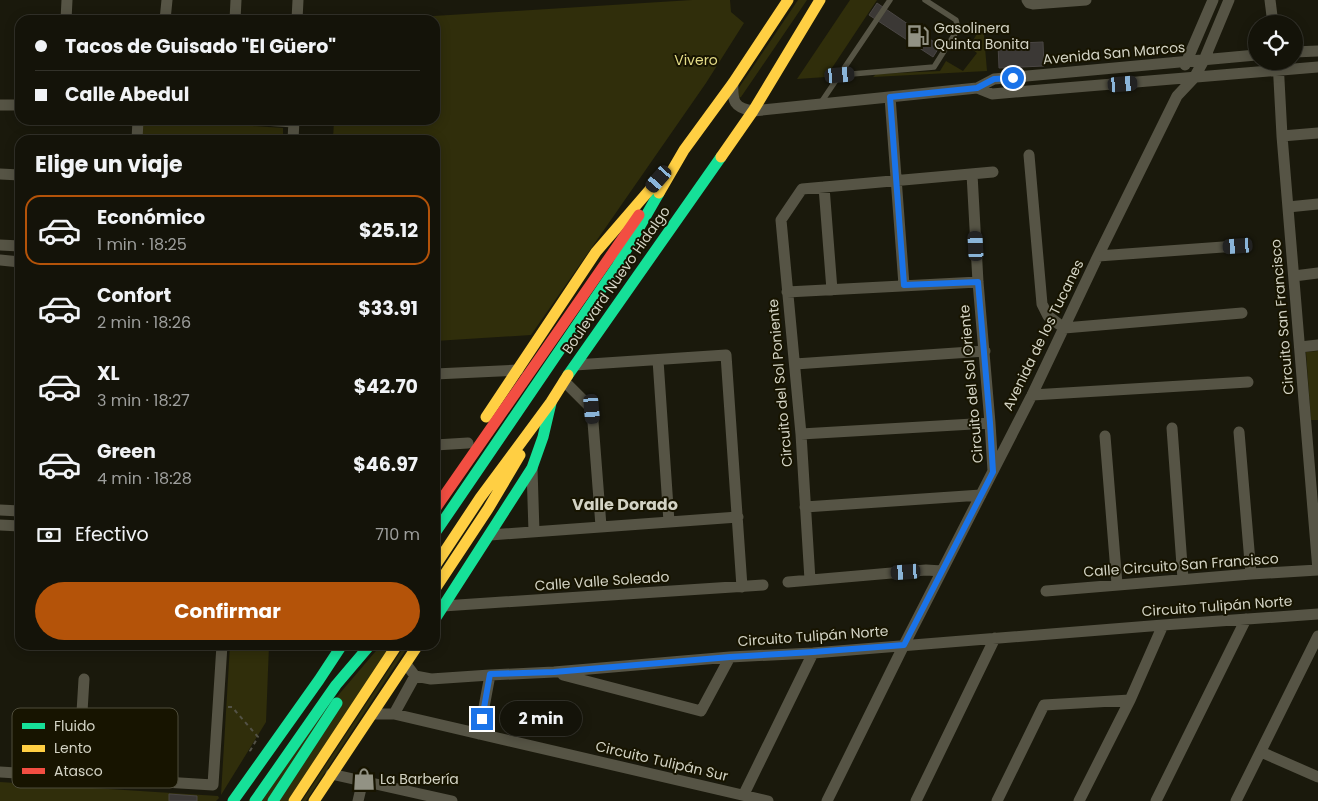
<!DOCTYPE html>
<html lang="es">
<meta charset="utf-8">
<style>
body{margin:0;font-family:Poppins,sans-serif;background:#1d1c12;color:#f1f3f6;height:100vh;display:flex;flex-direction:column;font-size:19px;white-space:nowrap}
*{box-sizing:border-box;margin:0}
p{font-size:16px;color:#9d9e9c}
.icon{flex:none;width:28px;height:28px;fill:none;stroke:currentColor;stroke-width:2;stroke-linecap:round;stroke-linejoin:round}
.map{position:relative;flex:1;overflow:hidden}
.side{position:absolute;left:15px;top:135px;width:425px;height:515px;display:flex;flex-direction:column;background:#141309;border-radius:15px;box-shadow:0 2px 12px #0003,0 0 0 1px #33322a}
.side>*{flex:none}
.guide{position:absolute;left:15px;top:15px;width:425px;height:110px;border-radius:15px;box-shadow:0 2px 12px #0003,0 0 0 1px #33322a;display:grid;align-content:center;height:110px;padding:0 20px;background:#141309}
.fabs{position:absolute;left:1248px;top:15px;display:grid;gap:10px}
.fabs a{display:grid;place-items:center;width:55px;height:55px;border-radius:50%;background:#141309;box-shadow:0 2px 12px #0003,0 0 0 1px #33322a;font-size:25px}
.end{position:absolute;width:22px;height:22px;margin:-11px;border:6px solid #1a73e8;background:#fff;box-shadow:0 0 0 2px #fff}
.from{border-radius:50%}
.bubble{position:absolute;height:35px;border-radius:18px;background:#141309;box-shadow:0 2px 12px #0003,0 0 0 1px #33322a;font-size:16px;font-weight:700;line-height:35px;text-align:center}
.car{position:absolute;width:15px;height:30px;margin:-15px -8px;border-radius:6px;box-shadow:0 0 4px 1px #0007;background:linear-gradient(#222 24%,#8ab4d8 0 40%,#222 0 76%,#8ab4d8 0 86%,#222 0)}
.guide b{display:flex;align-items:center;gap:18px;height:48px;font-size:19px}
.guide b+b{border-top:1px solid #33322a}
.guide i{width:12px;height:12px;background:#f1f3f6}
ul{padding:0;list-style:none}
li{display:flex;align-items:center;gap:15px;height:70px;margin:0 10px 8px;padding:0 10px;border:2px solid transparent;border-radius:15px}
li div{flex:1}
li b{display:block;font-size:19px}
li em{font-style:normal;font-weight:700}
li.selected{border-color:#b45309}
li>.icon{width:45px;height:45px;stroke-width:1.5}
h2{padding:0 20px;font-size:22px;line-height:60px}
.pay{display:flex;align-items:center;gap:12px;height:55px;padding:0 20px;font-size:19px}
.pay p{margin-inline-start:auto}
.primary-button{display:flex;gap:10px;margin-top:auto;padding:10px 20px}
.primary-button a{flex:1;height:58px;border-radius:30px;background:#b45309;color:#fff;font-size:20px;font-weight:700;line-height:58px;text-align:center}
.map>svg:first-child{display:block}
</style>
<div class="map">
<svg width="1318" height="801" viewBox="0 0 1318 801">
<rect width="100%" height="100%" fill="#1a190c"/>
<path fill="#302e0b" d="M692 0H730L731 12 744 23 706 83 531 335 435 341V140H333L334 120H435V20H369Z
M798 0H807L741 97 738 98 736 92Z
M850 0H877L826 77 797 79Z
M983 24 987 71 873 77 876 74 940 71 946 61 963 71 977 53 969 47Z
M139 120H164L283 128V140H138Z
M1318 351V420H1311L1306 352Z
M230 645H269L266 722 221 795Z
M381 645H391L288 801H248Z
M405 645H409L306 801H302Z
M0 782 218 796 219 798 216 801H0Z"/>
<path fill="#3b3835" stroke="#4a4644" d="M877 3 940 46 933 57 869 15Z
M1043 42 1044 66 999 68 998 44Z
M169 794 197 796V801H169Z"/>
<g fill="none" stroke-linecap="round" stroke-linejoin="round">
<path stroke="#535246" stroke-width="2" stroke-dasharray="4 4" stroke-linecap="butt" d="M228 707H232L258 737 250 751 251 754"/>
<path stroke="#565445" stroke-width="5.5" d="M840 75 934 67 958 29 956 20 925 0
M820 104 890 0"/>
<path stroke="#565445" stroke-width="11" d="M1027 0 1029 3 1033 4 1086 0
M1270 0 1273 24
M66 20 67 0
M165 20 167 0
M235 20 236 0
M297 20 298 0
M1294 52 1318 51
M1185 65 1213 0
M733 83C732 101 734 108 753 111L977 88 994 79 1256 55
M977 88 992 94 1318 67
M890 97 904 285
M0 105H20
M263 120 294 122
M1282 136 1318 133
M137 140 138 120
M293 140 294 120
M1029 155 1042 304 1048 316 1064 328 1242 313
M0 174 20 175
M972 174 978 282 990 423 993 471
M824 187 832 290
M1288 207 1318 204
M0 245 20 246
M1098 256 1237 246
M0 260 20 262
M1294 276 1318 273
M787 292 978 282
M1300 347 1318 345
M658 360 669 522
M795 364 985 351
M575 365 726 355 742 587
M435 374 518 370
M564 381 592 409 601 526
M1032 395 1248 382
M1172 428 1183 579
M1239 432 1251 574
M801 434 990 423
M1105 436 1117 584
M435 445 468 443
M532 468 534 532
M805 507 981 495
M0 510 20 511
M0 525 20 526
M490 535 738 517
M810 580 801 434 781 220 802 189 993 172
M788 582 926 570 942 571
M1046 591 1251 574 1318 570 1282 136 1278 61
M443 606 763 585
M406 664 415 676 431 679 490 675 554 672 730 657 813 653 1163 625 1318 614
M563 675 701 711 730 657
M373 714H394L768 801
M394 714 415 676
M479 734 490 675
M1261 752 1318 777
M0 772 213 785 222 645
M331 774 452 801
M78 778 84 679
M743 796 813 653
M358 801 363 780
M827 801 904 645 1032 395 1098 256 1177 96 1194 78 1204 60 1229 0
M916 801 995 638
M997 801 1044 705 1130 700
M1079 801 1130 700 1163 625
M1156 801 1246 619
M1236 801 1318 636"/>
<path stroke="#16e098" stroke-width="11" d="M568 375 721 157
M435 533 617 266 659 193
M435 619 532 468 543 437 551 403
M233 801 319 680 342 645
M255 801 336 685 370 645
M273 801 337 703"/>
<path stroke="#ffcf43" stroke-width="11" d="M721 157 753 111 820 0
M659 193 684 150 733 83 788 0
M486 417 596 252 665 172
M435 566 480 498 551 402 568 375
M435 589 488 509 520 455
M294 801 397 645
M314 801 418 645"/>
<path stroke="#f24e42" stroke-width="11" d="M435 509 639 215"/>
</g>
<g fill="none" stroke-linecap="round" stroke-linejoin="round">
<path stroke="#1a73e8" stroke-width="6" d="M482 719 490 674 554 672 730 657 813 652 904 645 993 472 990 423 978 282 904 285 890 97 977 88 994 79 1013 78"/>
</g>
<defs>
<symbol id="fuel-bare" viewBox="-9 -9 18 18"><path d="M-5.5-6h7V0h2V4h1.3V-2.5L3-4.5l.8-.8L6-3V5H2.5V1h-1V6h-7ZM-4.2-4.7v3.2H.2V-4.7Z" fill="#929284" stroke="#171400" stroke-width="2.5" paint-order="stroke"/></symbol>
<symbol id="shop-bare" viewBox="-9 -9 18 18"><path d="M-5-2.5h2.3a2.7 3.5 0 0 1 5.4 0H5L5.5 6h-11ZM-1.5-2.5h3a1.5 2.3 0 0 0-3 0Z" fill="#929284" stroke="#171400" stroke-width="2.5" paint-order="stroke"/></symbol>
</defs>
<g fill-rule="evenodd">
<use href="#fuel-bare" x="902" y="20" width="32" height="32"/>
<use href="#shop-bare" x="348" y="763" width="32" height="32"/>
</g>
<g text-anchor="middle" stroke-width="4" stroke-linejoin="round" paint-order="stroke">
<g font-size="14" fill="#d3d3c4" stroke="#171400" text-anchor="start">
<text x="934" y="33">Gasolinera<tspan x="934" dy="16">Quinta Bonita</tspan></text>
<text x="380" y="784">La Barbería</text>
</g>
<g font-size="14" fill="#d3d3c4" stroke="#171400">
<text transform="translate(1114 53) rotate(-5)" y="5">Avenida San Marcos</text>
<text transform="translate(616 280) rotate(-55)" y="5">Boulevard Nuevo Hidalgo</text>
<text transform="translate(1282 317) rotate(-95)" y="5">Circuito San Francisco</text>
<text transform="translate(1043 335) rotate(-64)" y="5">Avenida de los Tucanes</text>
<text transform="translate(780 383) rotate(-95)" y="5">Circuito del Sol Poniente</text>
<text transform="translate(971 384) rotate(-95)" y="5">Circuito del Sol Oriente</text>
<text transform="translate(1181 565) rotate(-4)" y="5">Calle Circuito San Francisco</text>
<text transform="translate(602 581) rotate(-4)" y="5">Calle Valle Soleado</text>
<text transform="translate(1217 606) rotate(-4)" y="5">Circuito Tulipán Norte</text>
<text transform="translate(813 636) rotate(-4)" y="5">Circuito Tulipán Norte</text>
<text transform="translate(662 761) rotate(13)" y="5">Circuito Tulipán Sur</text>
</g>
<g font-size="14" fill="#e4dc87" stroke="#171400">
<text x="696" y="65">Vivero</text>
</g>
<g font-size="16" font-weight="bold" fill="#d3d3c4" stroke="#171400">
<text x="625" y="510">Valle Dorado</text>
</g>
</g>
<rect x="12" y="708" width="166" height="80" rx="8" fill="#171400" stroke="#4f4d3b" stroke-width="1"/>
<rect x="22" y="723" width="23" height="6" fill="#16e098"/>
<rect x="22" y="745" width="23" height="7" fill="#ffcf43"/>
<rect x="22" y="768" width="23" height="6" fill="#f24e42"/>
<g font-size="14" fill="#d3d3c4">
<text x="54" y="731">Fluido</text>
<text x="54" y="753">Lento</text>
<text x="54" y="776">Atasco</text>
</g>
</svg>
<div class="fabs">
<a><svg class="icon" aria-label="locate" viewBox="0 0 24 24"><circle cx="12" cy="12" r="6"/><path d="M12 2v4M12 18v4M2 12h4M18 12h4"/></svg></a>
</div>
<i class="end from" style="left:1013px;top:78px"></i>
<i class="end" style="left:482px;top:719px"></i>
<div class="bubble" style="left:500px;top:701px;width:82px">2 min</div>
<i class="car" style="left:840px;top:75px;rotate:85deg"></i>
<i class="car" style="left:1123px;top:84px;rotate:85deg"></i>
<i class="car" style="left:659px;top:179px;rotate:221deg"></i>
<i class="car" style="left:976px;top:246px;rotate:357deg"></i>
<i class="car" style="left:1238px;top:246px;rotate:266deg"></i>
<i class="car" style="left:592px;top:409px;rotate:175deg"></i>
<i class="car" style="left:906px;top:572px;rotate:266deg"></i>
<div class="guide">
<b><i class="from"></i>Tacos de Guisado &quot;El Güero&quot;</b>
<b><i></i>Calle Abedul</b>
</div>
<section class="side">
<h2>Elige un viaje</h2>
<ul>
<li class="selected"><svg class="icon" aria-label="car" viewBox="0 0 24 24"><path d="M5 17H2v-5l4-1 3-4h7l3 4 3 1v5h-3M9 17h6M6 11h13"/><circle cx="7" cy="17" r="2"/><circle cx="17" cy="17" r="2"/></svg><div><b>Económico</b><p>1 min · 18:25</p></div><em>$25.12</em></li>
<li><svg class="icon" aria-label="car" viewBox="0 0 24 24"><path d="M5 17H2v-5l4-1 3-4h7l3 4 3 1v5h-3M9 17h6M6 11h13"/><circle cx="7" cy="17" r="2"/><circle cx="17" cy="17" r="2"/></svg><div><b>Confort</b><p>2 min · 18:26</p></div><em>$33.91</em></li>
<li><svg class="icon" aria-label="car" viewBox="0 0 24 24"><path d="M5 17H2v-5l4-1 3-4h7l3 4 3 1v5h-3M9 17h6M6 11h13"/><circle cx="7" cy="17" r="2"/><circle cx="17" cy="17" r="2"/></svg><div><b>XL</b><p>3 min · 18:27</p></div><em>$42.70</em></li>
<li><svg class="icon" aria-label="car" viewBox="0 0 24 24"><path d="M5 17H2v-5l4-1 3-4h7l3 4 3 1v5h-3M9 17h6M6 11h13"/><circle cx="7" cy="17" r="2"/><circle cx="17" cy="17" r="2"/></svg><div><b>Green</b><p>4 min · 18:28</p></div><em>$46.97</em></li>
</ul>
<div class="pay"><svg class="icon" aria-label="cash" viewBox="0 0 24 24"><path d="M3 7h18v10H3z"/><circle cx="12" cy="12" r="2"/></svg>Efectivo<p>710 m</p></div>
<div class="primary-button"><a>Confirmar</a></div>
</section>
</div>
